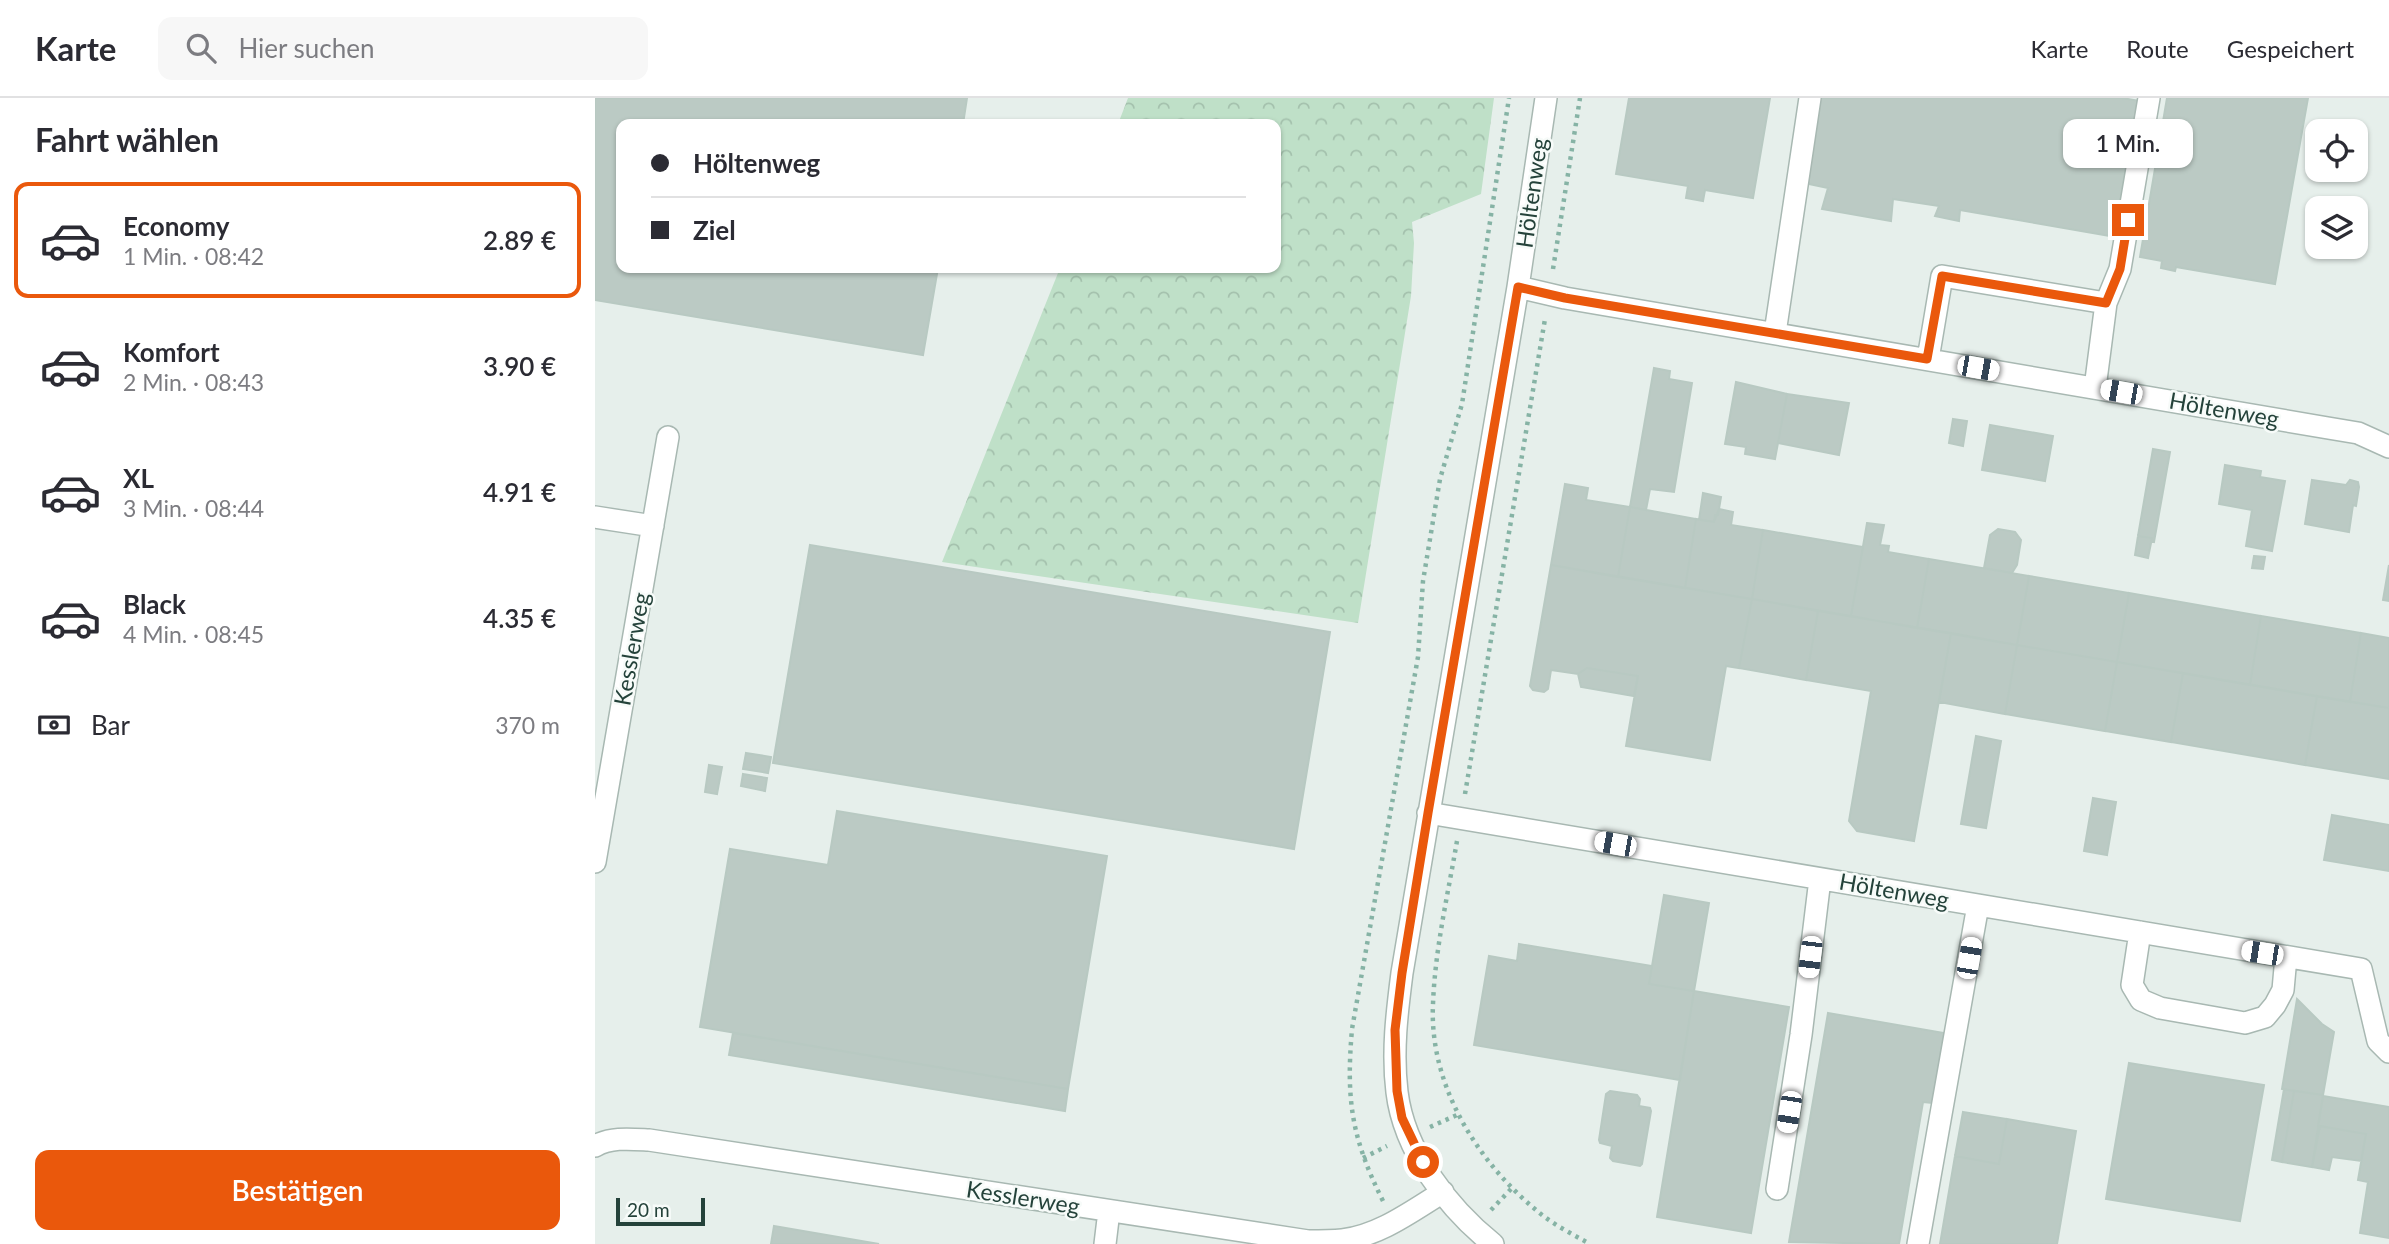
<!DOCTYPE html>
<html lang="de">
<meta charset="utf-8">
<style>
body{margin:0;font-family:Lato,sans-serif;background:#f7f7f7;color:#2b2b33;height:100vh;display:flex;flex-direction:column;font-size:26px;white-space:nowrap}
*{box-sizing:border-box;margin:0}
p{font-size:23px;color:#7c7c81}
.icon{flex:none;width:38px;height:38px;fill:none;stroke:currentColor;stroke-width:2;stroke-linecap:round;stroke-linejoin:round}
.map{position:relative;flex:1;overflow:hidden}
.drawer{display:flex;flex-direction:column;background:#fff;width:595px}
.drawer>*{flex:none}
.guide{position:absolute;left:21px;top:21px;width:665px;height:154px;border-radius:14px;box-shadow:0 2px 5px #0004;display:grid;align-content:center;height:154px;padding:0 35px;background:#fff}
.buttons{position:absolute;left:1710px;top:21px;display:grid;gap:14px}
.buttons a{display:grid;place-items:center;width:63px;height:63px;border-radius:14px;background:#fff;box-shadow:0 2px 5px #0004;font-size:35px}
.scale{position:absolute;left:21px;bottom:18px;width:89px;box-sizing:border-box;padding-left:7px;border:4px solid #24423a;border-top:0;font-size:19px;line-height:24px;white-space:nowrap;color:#24423a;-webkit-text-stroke:5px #f7fbf9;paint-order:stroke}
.end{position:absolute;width:32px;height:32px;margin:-16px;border:9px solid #ea580c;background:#fff;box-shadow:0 0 0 4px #fff}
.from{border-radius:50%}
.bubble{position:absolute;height:49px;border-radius:14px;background:#fff;box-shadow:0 2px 5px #0004;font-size:23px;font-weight:600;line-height:49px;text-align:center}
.car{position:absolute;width:21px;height:42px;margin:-21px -10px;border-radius:9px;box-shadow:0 0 5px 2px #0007;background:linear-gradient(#fff 24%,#345 0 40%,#fff 0 76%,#345 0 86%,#fff 0)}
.guide b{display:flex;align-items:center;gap:24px;height:66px;font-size:26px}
.guide b+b{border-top:2px solid #e1e1e2}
.guide i{width:18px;height:18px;background:#2b2b33}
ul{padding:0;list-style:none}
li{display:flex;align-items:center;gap:21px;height:116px;margin:0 14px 10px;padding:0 21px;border:4px solid transparent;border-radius:14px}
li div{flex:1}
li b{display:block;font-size:26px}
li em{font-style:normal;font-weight:600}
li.selected{border-color:#ea580c}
li>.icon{width:63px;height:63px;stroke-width:1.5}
h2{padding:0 35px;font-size:32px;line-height:84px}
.pay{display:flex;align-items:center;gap:18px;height:77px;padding:0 35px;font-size:26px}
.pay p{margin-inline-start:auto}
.action{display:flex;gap:14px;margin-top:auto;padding:14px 35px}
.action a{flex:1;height:80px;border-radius:14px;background:#ea580c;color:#fff;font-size:28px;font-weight:600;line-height:80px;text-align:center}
header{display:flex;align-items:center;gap:42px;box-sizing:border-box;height:98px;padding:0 35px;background:#fff;border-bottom:2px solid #e1e1e2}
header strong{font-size:33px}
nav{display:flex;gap:38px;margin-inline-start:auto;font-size:24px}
.search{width:490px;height:63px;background:#f7f7f7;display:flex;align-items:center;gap:18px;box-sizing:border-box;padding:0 24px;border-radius:14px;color:#7c7c81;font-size:26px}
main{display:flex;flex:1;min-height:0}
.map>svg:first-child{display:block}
</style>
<header>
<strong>Karte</strong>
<div class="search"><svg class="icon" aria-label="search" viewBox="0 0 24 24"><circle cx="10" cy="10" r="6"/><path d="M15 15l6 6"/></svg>Hier suchen</div>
<nav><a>Karte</a><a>Route</a><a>Gespeichert</a></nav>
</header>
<main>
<section class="drawer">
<h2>Fahrt wählen</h2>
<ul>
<li class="selected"><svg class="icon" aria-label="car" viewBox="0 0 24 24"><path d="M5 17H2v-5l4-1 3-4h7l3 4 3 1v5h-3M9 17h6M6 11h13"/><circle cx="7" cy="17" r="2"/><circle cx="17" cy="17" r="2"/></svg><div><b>Economy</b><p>1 Min. · 08:42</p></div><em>2.89 €</em></li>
<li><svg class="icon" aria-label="car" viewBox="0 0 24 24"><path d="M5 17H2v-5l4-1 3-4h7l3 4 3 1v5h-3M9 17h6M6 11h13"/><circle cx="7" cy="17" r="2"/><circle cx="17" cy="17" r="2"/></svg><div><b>Komfort</b><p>2 Min. · 08:43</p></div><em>3.90 €</em></li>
<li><svg class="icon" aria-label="car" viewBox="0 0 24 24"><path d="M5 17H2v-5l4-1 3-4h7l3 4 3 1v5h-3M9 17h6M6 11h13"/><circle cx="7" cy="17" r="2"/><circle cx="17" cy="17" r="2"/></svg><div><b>XL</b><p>3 Min. · 08:44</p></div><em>4.91 €</em></li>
<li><svg class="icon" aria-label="car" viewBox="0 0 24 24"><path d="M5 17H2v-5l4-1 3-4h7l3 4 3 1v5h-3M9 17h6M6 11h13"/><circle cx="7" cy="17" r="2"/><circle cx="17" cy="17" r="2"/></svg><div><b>Black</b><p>4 Min. · 08:45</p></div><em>4.35 €</em></li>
</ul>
<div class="pay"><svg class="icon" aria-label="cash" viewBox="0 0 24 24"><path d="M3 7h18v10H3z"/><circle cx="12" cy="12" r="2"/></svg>Bar<p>370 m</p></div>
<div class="action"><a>Bestätigen</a></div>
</section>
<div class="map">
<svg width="1794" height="1146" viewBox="0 0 1794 1146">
<defs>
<pattern id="forest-crowns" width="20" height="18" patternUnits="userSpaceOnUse" patternTransform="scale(1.75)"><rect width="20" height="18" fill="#bfe0c8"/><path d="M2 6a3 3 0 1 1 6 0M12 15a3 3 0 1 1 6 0" fill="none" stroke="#a4c1ad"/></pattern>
</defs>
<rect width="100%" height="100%" fill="#e6efeb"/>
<path fill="url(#forest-crowns)" d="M533 0H899L886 96 817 124 819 145 816 198 763 525 347 464 465 170H681V26H523Z"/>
<path fill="#bbcac4" stroke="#b8c9c2" stroke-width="2" d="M0 0H372L368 26H26V170H343L328 257 0 202Z
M1034 0H1175L1158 100 1110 92 1108 103 1091 100 1093 88 1021 76Z
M1223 0H1527L1545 3 1521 139 1365 112 1364 123 1340 118 1344 108 1298 101 1296 123 1227 111 1233 90 1209 85Z
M1572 0H1713L1680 186 1581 169 1580 173 1566 170 1567 163 1545 159Z
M1059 270 1075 273 1074 281 1097 285 1079 394 1055 391 1051 412 1035 409Z
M1141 284 1192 296 1180 361 1150 356 1151 349 1130 346Z
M1192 296 1254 305 1244 357 1183 345Z
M1358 321 1372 323 1368 348 1354 345Z
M1395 327 1458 338 1450 383 1387 372Z
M1558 351 1575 354 1559 444 1556 443 1557 440 1543 438Z
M1630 367 1666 373 1665 379 1690 383 1677 453 1651 448 1657 412 1624 406Z
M1717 382 1751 387 1755 382 1763 384 1764 389 1761 408 1758 407 1754 434 1710 426Z
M970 386 993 390 991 402 1035 409 1023 479 956 467Z
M1108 395 1126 399 1123 417H1120L1119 424 1104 422Z
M1035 409 1101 421 1090 490 1023 479Z
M1124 411 1138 414 1136 427 1168 432 1157 501 1090 490 1101 421 1119 424Z
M1272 425 1289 427 1285 447 1294 448 1293 454 1334 461 1322 530 1256 518Z
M1403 431 1420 434 1426 442 1422 467 1417 475 1389 470 1395 437Z
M1168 432 1268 449 1256 518 1157 501Z
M1543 438 1557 440 1553 460 1540 457Z
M215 447 735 534 699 751 178 665Z
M1659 458 1670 459 1668 471 1657 470Z
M1334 461 1434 478 1422 547 1322 530Z
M956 467 1157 501 1144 570 1131 568 1115 662 1031 648 1043 578 992 570 983 576 956 572 953 591 949 594 938 592 935 588Z
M1794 467V503L1788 502Z
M1434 478 1534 495 1522 564 1422 547Z
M1534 495 1666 518 1655 587 1522 564Z
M1157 501 1223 513 1211 582 1144 570Z
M1223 513 1356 535 1319 743 1262 733 1254 723 1276 593 1211 582Z
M1666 518 1766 535 1755 604 1655 587Z
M1356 535 1422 547 1410 616 1344 604Z
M1766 535 1794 540V610L1755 604Z
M1422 547 1522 564 1510 633 1410 616Z
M1522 564 1588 575 1576 644 1510 633Z
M992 570 1043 578 1039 598 986 589 983 576Z
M1588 575 1722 598 1710 667 1576 644Z
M1722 598 1794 610V681L1710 667Z
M1381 638 1406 643 1391 730 1366 726Z
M151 655 176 659 173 675 148 671Z
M114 667 127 669 122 696 110 694Z
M148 676 172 680 170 693 146 688Z
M1498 700 1521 704 1512 757 1489 753Z
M242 713 512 758 473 991 105 929 135 751 233 767Z
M1737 717 1794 727V773L1729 762Z
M1069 797 1114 805 1099 893 1054 886Z
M924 846 1057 868 1054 886 1099 893 1085 982 879 947 894 858 922 863Z
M1099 893 1194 909 1156 1135 1062 1119Z
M1702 901 1727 926 1739 934 1728 997 1687 991Z
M1233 915 1349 935 1337 1005 1328 1004 1304 1146 1194 1144Z
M138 935 473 991 470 1013 134 957Z
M1534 965 1669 987 1645 1123 1511 1101Z
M1689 991 1699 993 1687 1064 1677 1062Z
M1015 993 1042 997 1045 1001 1044 1008 1055 1010 1056 1013 1047 1066 1045 1068 1018 1063 1015 1060 1017 1048 1005 1045 1004 1042 1011 996Z
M1699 993 1728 997 1717 1069 1687 1064Z
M1728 998 1794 1009V1140L1765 1135 1773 1084 1763 1082 1771 1036 1723 1028Z
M1368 1014 1412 1021 1404 1066 1360 1058Z
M1412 1021 1481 1033 1462 1146H1345L1360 1058 1404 1066Z
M1725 1028 1771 1036 1766 1063 1737 1059 1734 1072 1717 1069Z
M179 1128 284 1146H176Z"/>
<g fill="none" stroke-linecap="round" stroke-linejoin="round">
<defs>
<path id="minor" d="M923 189 970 200 1733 330 1763 335 1794 349
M1180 235 1215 0
M1333 261 1347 178 1511 205
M1500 290 1511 205 1525 171 1554 0
M0 419 58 428
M833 715 1766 871 1783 943 1794 954
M0 764 73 339
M1545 834 1537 887 1546 902 1565 910 1650 925 1670 919 1680 907 1688 892 1691 859
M0 1048C16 1039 35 1041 54 1042L713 1143C724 1143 736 1143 747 1142 784 1138 817 1113 848 1094
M1182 1091 1206 937 1225 781
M510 1146 514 1113
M898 1146C853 1110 809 1053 802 994 797 954 802 914 807 875L923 189 951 0
M1323 1146 1383 807"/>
</defs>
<use href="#minor" stroke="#a8b8b2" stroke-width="24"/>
<path stroke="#86b3a5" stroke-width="4.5" stroke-dasharray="3.5 5" stroke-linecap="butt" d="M958 171 985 0
M870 696 950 221
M862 743C853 796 840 851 838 906 834 986 881 1062 941 1112 957 1126 977 1136 995 1146
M835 1029 862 1017
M768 1060 792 1048
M788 1103C756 1039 751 1001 757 931L823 559 828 483 845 381 867 306 914 0
M896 1112 917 1090"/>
<use href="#minor" stroke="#fff" stroke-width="21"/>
</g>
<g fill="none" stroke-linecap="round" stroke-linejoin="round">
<path stroke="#ea580c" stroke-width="9" d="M828 1064 807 1020 802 993 800 932 807 875 833 715 923 189 970 200 1332 261 1347 178 1511 205 1525 171 1533 122"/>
</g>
<g text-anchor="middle" stroke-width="5" stroke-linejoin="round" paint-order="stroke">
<g font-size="23" fill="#24423a" stroke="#f7fbf9">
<text transform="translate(937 95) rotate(-82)" y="8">Höltenweg</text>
<text transform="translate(1629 312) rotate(10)" y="8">Höltenweg</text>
<text transform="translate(37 551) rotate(-80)" y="8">Kesslerweg</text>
<text transform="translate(1299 793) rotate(10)" y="8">Höltenweg</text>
<text transform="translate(428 1100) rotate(9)" y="8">Kesslerweg</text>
</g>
</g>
</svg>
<div class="buttons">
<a><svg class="icon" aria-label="locate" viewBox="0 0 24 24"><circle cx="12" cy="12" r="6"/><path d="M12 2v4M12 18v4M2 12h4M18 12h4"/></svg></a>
<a><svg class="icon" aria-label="layers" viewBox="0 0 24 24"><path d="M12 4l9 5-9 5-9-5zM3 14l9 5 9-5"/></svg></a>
</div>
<div class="scale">20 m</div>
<i class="end from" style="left:828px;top:1064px"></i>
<i class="end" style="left:1533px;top:122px"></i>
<div class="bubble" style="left:1468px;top:21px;width:130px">1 Min.</div>
<i class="car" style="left:1383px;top:270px;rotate:100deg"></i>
<i class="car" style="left:1526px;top:294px;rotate:280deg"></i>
<i class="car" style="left:1020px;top:746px;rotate:280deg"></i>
<i class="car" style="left:1667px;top:855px;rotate:279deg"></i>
<i class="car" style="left:1215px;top:859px;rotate:187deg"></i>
<i class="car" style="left:1374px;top:860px;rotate:10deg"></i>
<i class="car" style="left:1194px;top:1014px;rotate:189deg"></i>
<div class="guide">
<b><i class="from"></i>Höltenweg</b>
<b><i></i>Ziel</b>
</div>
</div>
</main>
